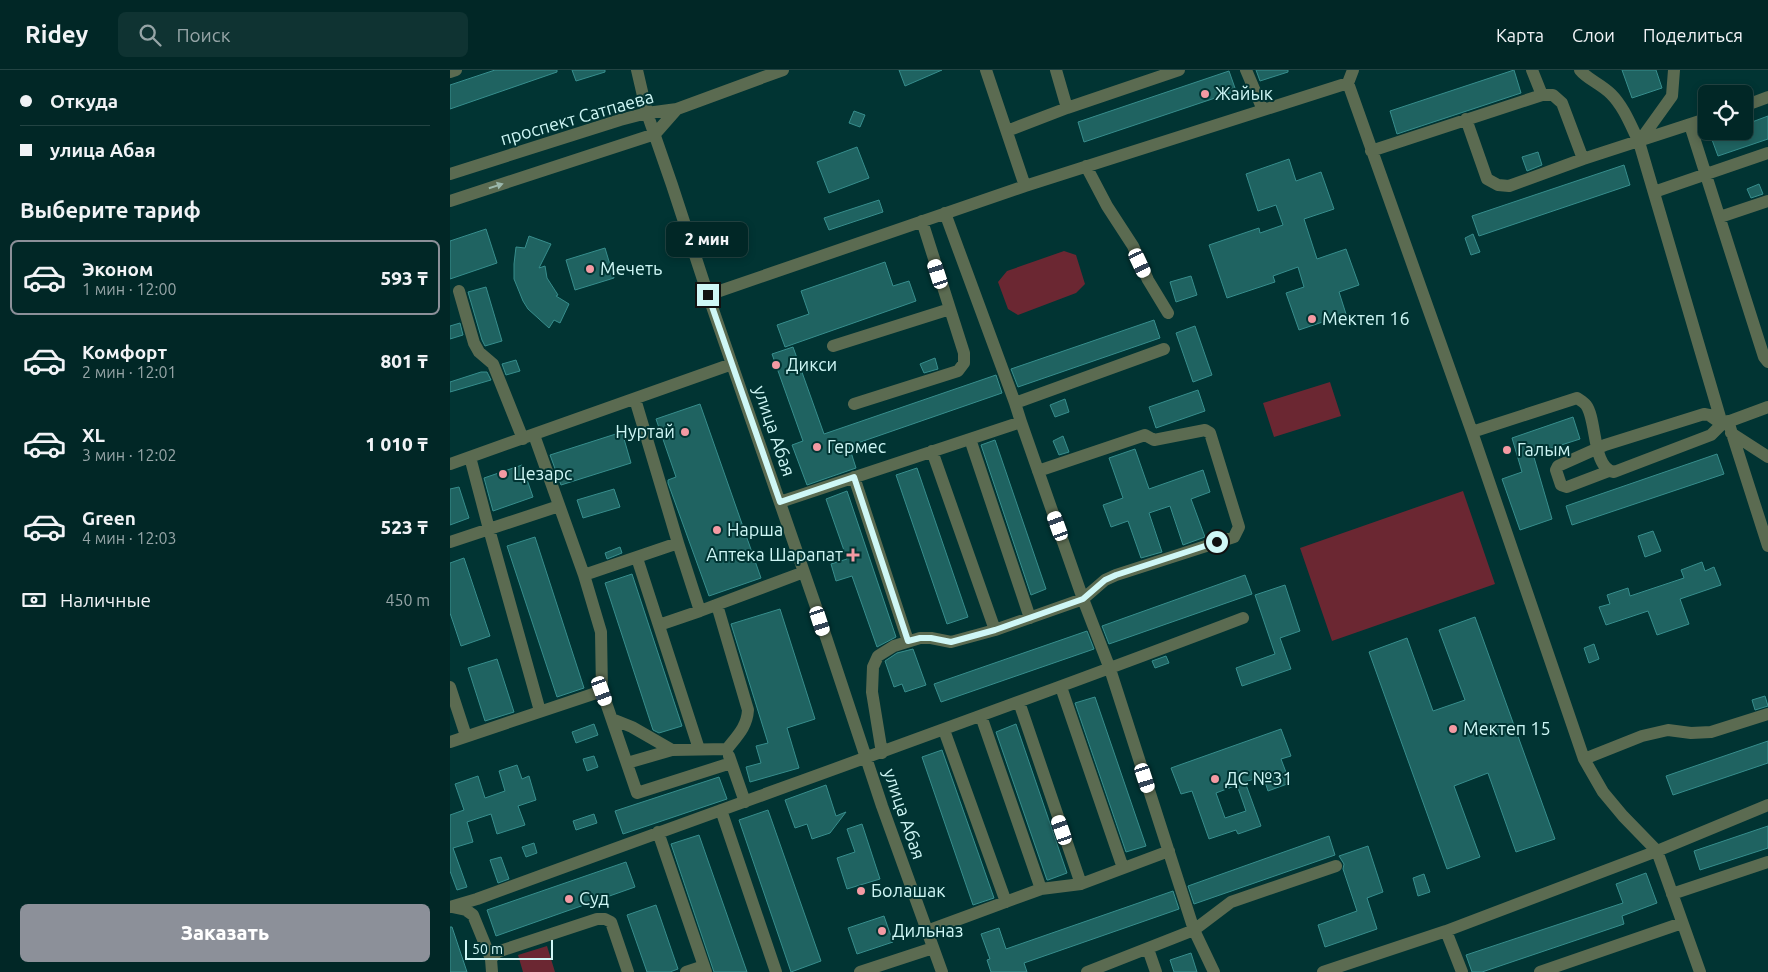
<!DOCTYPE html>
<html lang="ru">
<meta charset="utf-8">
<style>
body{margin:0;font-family:Ubuntu,sans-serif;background:#0f3332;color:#f1f3f6;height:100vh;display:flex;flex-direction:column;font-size:19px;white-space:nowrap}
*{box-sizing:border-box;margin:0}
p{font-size:16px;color:#96a5a7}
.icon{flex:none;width:28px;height:28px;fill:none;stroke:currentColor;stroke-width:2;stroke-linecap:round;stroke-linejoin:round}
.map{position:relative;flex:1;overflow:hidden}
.side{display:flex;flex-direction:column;background:#012726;width:450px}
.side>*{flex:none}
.top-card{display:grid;align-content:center;height:110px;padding:0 20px;background:#012726}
.buttons{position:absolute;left:1248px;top:15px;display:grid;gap:10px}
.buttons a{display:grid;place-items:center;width:55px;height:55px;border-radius:8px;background:#012726;box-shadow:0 2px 8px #0003,0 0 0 1px #234443;font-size:25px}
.scale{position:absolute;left:15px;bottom:12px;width:88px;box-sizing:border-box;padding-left:5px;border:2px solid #cff7f6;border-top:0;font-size:14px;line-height:18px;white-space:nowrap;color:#cff7f6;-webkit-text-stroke:4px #013433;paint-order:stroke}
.end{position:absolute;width:22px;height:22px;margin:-11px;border:6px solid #cff7f6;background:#111;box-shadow:0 0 0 2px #111}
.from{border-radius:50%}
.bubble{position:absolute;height:35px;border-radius:8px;background:#012726;box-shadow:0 2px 8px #0003,0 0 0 1px #234443;font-size:16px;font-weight:800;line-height:35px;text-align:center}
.car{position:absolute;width:15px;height:30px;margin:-15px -8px;border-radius:6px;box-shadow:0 0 4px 1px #0007;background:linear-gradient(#fff 24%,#345 0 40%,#fff 0 76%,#345 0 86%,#fff 0)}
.top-card b{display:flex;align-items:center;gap:18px;height:48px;font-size:19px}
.top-card b+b{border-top:1px solid #234443}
.top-card i{width:12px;height:12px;background:#f1f3f6}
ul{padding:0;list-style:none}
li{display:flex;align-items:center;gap:15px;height:75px;margin:0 10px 8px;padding:0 10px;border:2px solid transparent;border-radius:8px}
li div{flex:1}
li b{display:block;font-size:19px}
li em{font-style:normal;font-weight:800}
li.on{border-color:#8c9099}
li>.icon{width:45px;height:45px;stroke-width:1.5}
h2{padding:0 20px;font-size:22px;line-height:60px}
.pay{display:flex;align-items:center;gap:12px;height:55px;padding:0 20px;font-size:19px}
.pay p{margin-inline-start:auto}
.cta{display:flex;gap:10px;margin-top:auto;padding:10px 20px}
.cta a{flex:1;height:58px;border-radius:8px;background:#8c9099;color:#fff;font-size:20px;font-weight:800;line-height:58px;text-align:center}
header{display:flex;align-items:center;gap:30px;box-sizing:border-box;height:70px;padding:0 25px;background:#012726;border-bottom:1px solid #234443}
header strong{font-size:24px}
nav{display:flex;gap:28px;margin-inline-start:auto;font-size:18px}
.search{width:350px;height:45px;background:#0f3332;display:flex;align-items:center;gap:12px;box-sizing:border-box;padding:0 18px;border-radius:8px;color:#96a5a7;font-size:19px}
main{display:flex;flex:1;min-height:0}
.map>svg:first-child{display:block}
</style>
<header>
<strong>Ridey</strong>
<div class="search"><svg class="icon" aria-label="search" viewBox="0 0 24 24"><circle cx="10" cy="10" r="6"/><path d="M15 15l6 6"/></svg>Поиск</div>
<nav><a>Карта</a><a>Слои</a><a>Поделиться</a></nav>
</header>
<main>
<section class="side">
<div class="top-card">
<b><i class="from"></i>Откуда</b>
<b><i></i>улица Абая</b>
</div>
<h2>Выберите тариф</h2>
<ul>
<li class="on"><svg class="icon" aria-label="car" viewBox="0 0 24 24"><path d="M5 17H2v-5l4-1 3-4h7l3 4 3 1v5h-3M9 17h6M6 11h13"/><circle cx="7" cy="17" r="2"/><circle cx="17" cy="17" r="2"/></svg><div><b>Эконом</b><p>1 мин · 12:00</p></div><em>593 ₸</em></li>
<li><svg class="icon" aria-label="car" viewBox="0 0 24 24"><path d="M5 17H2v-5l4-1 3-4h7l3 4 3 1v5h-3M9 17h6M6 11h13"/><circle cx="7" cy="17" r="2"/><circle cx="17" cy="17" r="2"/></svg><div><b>Комфорт</b><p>2 мин · 12:01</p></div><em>801 ₸</em></li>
<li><svg class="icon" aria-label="car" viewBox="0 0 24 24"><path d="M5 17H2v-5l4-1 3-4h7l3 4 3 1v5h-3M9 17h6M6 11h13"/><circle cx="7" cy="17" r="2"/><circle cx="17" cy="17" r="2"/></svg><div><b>XL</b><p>3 мин · 12:02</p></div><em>1 010 ₸</em></li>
<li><svg class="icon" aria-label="car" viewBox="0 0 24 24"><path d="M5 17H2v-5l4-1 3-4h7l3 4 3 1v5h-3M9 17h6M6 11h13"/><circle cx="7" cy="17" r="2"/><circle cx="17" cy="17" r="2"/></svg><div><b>Green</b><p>4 мин · 12:03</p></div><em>523 ₸</em></li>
</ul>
<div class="pay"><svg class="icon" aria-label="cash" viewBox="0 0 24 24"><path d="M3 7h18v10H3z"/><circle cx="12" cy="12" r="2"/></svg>Наличные<p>450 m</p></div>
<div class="cta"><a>Заказать</a></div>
</section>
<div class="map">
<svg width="1318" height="902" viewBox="0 0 1318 902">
<rect width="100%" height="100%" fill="#013433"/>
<path fill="#6b2732" d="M614 181 626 185 635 214 626 223 568 245 558 239 548 212 557 201Z
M880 312 891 346 824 367 813 333Z
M1013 421 1045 514 882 571 850 478Z
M97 876 105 902H73L68 885Z"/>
<path fill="#1f6361" stroke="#378e8d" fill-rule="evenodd" d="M45 0H107V2L0 39V15Z
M122 0H155V2L126 11Z
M449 0H492L455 16Z
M806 0H838V2L810 11Z
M1064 0 1071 23 947 64 940 41Z
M1172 0H1206L1212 18 1182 28Z
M779 1 786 21 634 72 628 52Z
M404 41 415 45 410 57 399 53Z
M1318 46V69L1268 86 1261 67 1276 61H1294V55Z
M407 77 419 108 379 123 367 92Z
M1088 82 1092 95 1077 101 1072 87Z
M839 89 846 111 871 102 884 139 854 149 867 189 896 179 909 215 889 222 896 244 849 260 836 223 854 217 848 197 823 206 825 212 777 228 759 175 809 158 810 163 833 155 826 135 808 141 796 104Z
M1174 95 1180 115 1029 166 1022 146Z
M1309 114 1313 124 1301 128 1297 119Z
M429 130 433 142 379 160 374 148Z
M36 159 47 193 0 209V171Z
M1023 164 1030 182 1021 185 1015 168Z
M79 166 101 174 89 198 95 196 97 208 108 225 106 226 119 234 110 253 104 250 99 258 78 239 73 231 64 209V194L66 177 75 178Z
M155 178 164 208 125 220 116 190Z
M435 192 443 216 459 211 466 231 335 277 327 255 359 244 351 221Z
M741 206 747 225 726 232 720 212Z
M36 217 52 271 35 276 32 270 18 222Z
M704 250 710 268 568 317 561 299Z
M10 253 13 265 0 269V256Z
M745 256 762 305 743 312 726 263Z
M343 277 374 364 546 305 552 323 399 376 406 398 357 415 342 375 353 371 322 284Z
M485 288 488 299 474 303 470 294Z
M66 290 70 301 56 305 52 294Z
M31 302H37L41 310 0 322V312Z
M748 320 755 341 706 358 699 337Z
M615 329 619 342 605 347 600 335Z
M250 334 311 508 259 526 218 413V410L226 407 206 349Z
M1123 347 1130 369 1083 384 1102 449 1070 460 1052 409 1072 402 1062 368Z
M172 362 181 393 111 415 100 385Z
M613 366 619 382 609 385 603 371Z
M545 370 596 519 581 525 531 375Z
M685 379 699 419 753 400 760 422 741 429 755 467 733 475 720 436 699 443 712 482 691 488 678 451 661 457 653 435 673 428 659 388Z
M1267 384 1274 404 1122 455 1116 436Z
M72 395 83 427 43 441 34 408Z
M467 398 518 547 497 554 446 405Z
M9 417 19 448 0 455V419Z
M164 419 170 437 133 448 127 430Z
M397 421 446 567 427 577 402 506 386 511 381 494 397 489 376 429Z
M1203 461 1211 481 1195 487 1188 466Z
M85 467 134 618 107 627 57 476Z
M170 477 172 483 157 489 155 483Z
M14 488 40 566 11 576 0 543V493Z
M1252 492 1255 501 1264 497 1271 515 1230 529 1239 554 1207 565 1198 541 1156 555 1149 537 1160 534 1157 525 1178 518 1180 526 1234 508 1231 500Z
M182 504 232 656 209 663 203 660 155 513Z
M795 505 802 524 659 574 652 556Z
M835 515 850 561 830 568 841 599 792 616 786 598 825 584 805 525Z
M330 539 365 649 337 658 349 698 300 712 296 697 311 693 306 676 318 673 281 554Z
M1025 547 1105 769 1066 782 1038 703 1004 716 1030 787 997 799 919 582 957 568 983 641 1015 630 989 560Z
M637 561 644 579 491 632 484 614Z
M1144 574 1149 589 1139 593 1134 578Z
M463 579 476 615 455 622 452 614 444 617 435 591 447 583Z
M716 586 719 593 705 598 702 591Z
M47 589 64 642 35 651 18 598Z
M1315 626 1318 636 1305 640 1302 630Z
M645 627 696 776 676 782 625 633Z
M144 654 148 665 126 673 122 662Z
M566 654 617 803 598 810H597L546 662Z
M831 659 841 686 831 689 840 713 818 721 813 706 795 712 811 756 788 764 786 760 759 769 742 721 731 724 721 698ZM787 715 796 741 775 748 766 723Z
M1318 671V693L1223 725 1216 706Z
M492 680 544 828 523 835 472 687Z
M144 686 148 697 137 701 133 689Z
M67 695 72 709 79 706 86 730 68 736 75 755 47 764 41 744 17 752 23 772 3 778 17 817 7 820 0 801V745L14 740 5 714 28 706 35 728 55 721 49 701Z
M269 707 277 729 173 764 165 741Z
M376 715 386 746 396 742 380 763 362 769 357 754 345 758 335 730Z
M318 740 371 891 341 902 289 750Z
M144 744 147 753 126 760 123 751Z
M412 754 430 809 397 819 387 788 405 782 397 759Z
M1318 756V778L1250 800 1244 781Z
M249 765 297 902H264L221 774Z
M879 766 885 785 744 834 738 816Z
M84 773 87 783 76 787 72 777Z
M918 776 933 822 917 828 927 859 875 877 868 855 907 841 893 799 894 794 889 786Z
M51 787 59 809 48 813 40 790Z
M176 792 185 817 46 866 37 840Z
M1196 803 1207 833 1172 846 1174 854 1032 902H1022L1016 885 1173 833 1166 814Z
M974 804 980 822 968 826 963 808Z
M723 821 729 839 574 893 577 902H541L537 890 540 889 531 864 549 858 556 879Z
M206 835 228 899 220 902H197L177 845Z
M434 846 443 872 407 884 398 858Z
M0 857H2L17 902H0Z
M741 883 747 902H724L720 890Z"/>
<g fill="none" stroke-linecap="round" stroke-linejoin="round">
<path stroke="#5b6b51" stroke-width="12" d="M187 0 197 43 222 115 258 225 365 534 432 736 492 902
M536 0 575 116
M606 0 617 38
M796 0 813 40
M1082 0 1092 25
M1130 0C1137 9 1151 14 1161 24 1174 37 1181 56 1189 72
M1224 0 1222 26 1189 72 1272 354
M0 2 6 0
M898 13 903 0
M1294 36 1318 27
M1016 49 1037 109 1048 115 1059 116 1133 89
M1240 55 1314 287 1318 292
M557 61 617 38 729 0
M921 81 1092 25H1103L1112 33 1133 89 1256 49
M636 96 657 136 683 176 698 210 718 243
M0 104 170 50 197 43 227 39 333 0
M1204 122 1318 83
M0 131 205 64 227 39
M495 143 565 333
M1270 147 1318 131
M9 221 24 273 29 282 43 294 73 369
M258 225 575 116 898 13 1022 362 1134 689 1153 722 1173 746 1207 781 1250 902
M383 276 500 239 472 151
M185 329 228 473
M404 334 508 301 514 293V283L500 239
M1278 351 1318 476
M571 352 565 333 714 279
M1022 362 1127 328C1130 330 1134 332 1136 335 1147 349 1142 398 1164 402L1261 365 1272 354 1318 337
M1281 363 1318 387
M84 365 134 505 228 473 250 541 354 502
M520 369 580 548
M482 381 545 560
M20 387 39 459 90 641
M0 394 282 294
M588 401 695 365 704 370 755 360 760 363 789 457 784 467 666 505 655 510 633 529 660 599 744 860 781 832 886 796
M1159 401 1117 417 1111 415 1106 400 1108 396 1155 375 1254 344 1259 345 1272 354
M404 407 458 571
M330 432 571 352 633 529 545 560 501 572 481 568H470L444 576 428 586 423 597 422 622 432 683
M0 472 109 436
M187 488 249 679
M134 505 151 562 152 621 187 723 281 693
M209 555 250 541
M0 617 16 666
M611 617 673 798
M569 632 631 814
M531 646 591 819
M162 649 182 657 222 680
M494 660 556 832
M0 672 152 621
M279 686 295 732
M1134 689 1192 666 1218 660 1241 663 1261 662 1318 644
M177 693 222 680 277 679C287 666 297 657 298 640L267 535
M271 740 326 902
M208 762 256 902
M1222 824 1318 792
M0 837 27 829C282 735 539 645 793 548
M2 837 16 840 23 845 41 889
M477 861 591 819 631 814 719 781
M996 861 1012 902
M698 879 706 902
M42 902 41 889 47 882 147 849H155L161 852 178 902
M236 902 254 896
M410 902 483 878
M637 902 744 860 764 902
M873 902 996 861 1207 781 1318 735
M1090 902 1232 853"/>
</g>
<defs><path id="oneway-solid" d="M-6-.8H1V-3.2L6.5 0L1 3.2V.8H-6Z" transform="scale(1.25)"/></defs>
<use fill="#9bb8ac" href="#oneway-solid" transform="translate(46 116) rotate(-18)"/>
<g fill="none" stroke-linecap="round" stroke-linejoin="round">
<path stroke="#cff7f6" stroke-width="6" d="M258 225 330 432 404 407 458 571 470 568H481L501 572 545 560 633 529 655 510 666 505 767 472"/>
</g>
<g fill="#f49aa3" stroke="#013433" stroke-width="2">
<circle cx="755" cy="24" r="5"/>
<circle cx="140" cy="199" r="5"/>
<circle cx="862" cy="249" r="5"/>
<circle cx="326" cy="295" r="5"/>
<circle cx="235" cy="362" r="5"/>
<circle cx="367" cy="377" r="5"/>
<circle cx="1057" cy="380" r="5"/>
<circle cx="53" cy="404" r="5"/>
<circle cx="267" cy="460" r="5"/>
<path d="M400.5 477.5h5v5h5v5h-5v5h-5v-5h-5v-5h5z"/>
<circle cx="1003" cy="659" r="5"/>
<circle cx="765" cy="709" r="5"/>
<circle cx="411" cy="821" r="5"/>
<circle cx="119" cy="829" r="5"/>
<circle cx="432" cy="861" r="5"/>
</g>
<g text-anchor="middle" stroke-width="4" stroke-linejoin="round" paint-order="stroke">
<g font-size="18" fill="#cff7f6" stroke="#013433" text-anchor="start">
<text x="765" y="30">Жайык</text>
<text x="150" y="205">Мечеть</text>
<text x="872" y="255">Мектеп 16</text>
<text x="336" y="301">Дикси</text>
<text x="225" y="368" text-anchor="end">Нуртай</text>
<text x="377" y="383">Гермес</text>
<text x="1067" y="386">Галым</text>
<text x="63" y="410">Цезарс</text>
<text x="277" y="466">Нарша</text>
<text x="393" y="491" text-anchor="end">Аптека Шарапат</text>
<text x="1013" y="665">Мектеп 15</text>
<text x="775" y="715">ДС №31</text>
<text x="421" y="827">Болашак</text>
<text x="129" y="835">Суд</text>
<text x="442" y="867">Дильназ</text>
</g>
<g font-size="18" fill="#cff7f6" stroke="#013433">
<text transform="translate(127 48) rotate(-16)" y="6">проспект Сатпаева</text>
<text transform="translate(324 361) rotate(71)" y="6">улица Абая</text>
<text transform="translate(454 744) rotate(71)" y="6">улица Абая</text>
</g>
</g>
</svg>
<div class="buttons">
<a><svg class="icon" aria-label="locate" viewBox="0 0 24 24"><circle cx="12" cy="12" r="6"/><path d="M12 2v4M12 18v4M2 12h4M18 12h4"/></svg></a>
</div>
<div class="scale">50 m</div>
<i class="end from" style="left:767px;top:472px"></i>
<i class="end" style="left:258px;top:225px"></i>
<div class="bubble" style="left:216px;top:152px;width:82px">2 мин</div>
<i class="car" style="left:690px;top:193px;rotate:155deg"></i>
<i class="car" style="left:488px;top:204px;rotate:342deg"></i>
<i class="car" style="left:608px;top:456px;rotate:340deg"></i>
<i class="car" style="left:370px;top:551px;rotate:162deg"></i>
<i class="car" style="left:152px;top:621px;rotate:160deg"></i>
<i class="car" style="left:695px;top:708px;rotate:162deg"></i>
<i class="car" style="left:612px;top:760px;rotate:341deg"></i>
</div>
</main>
